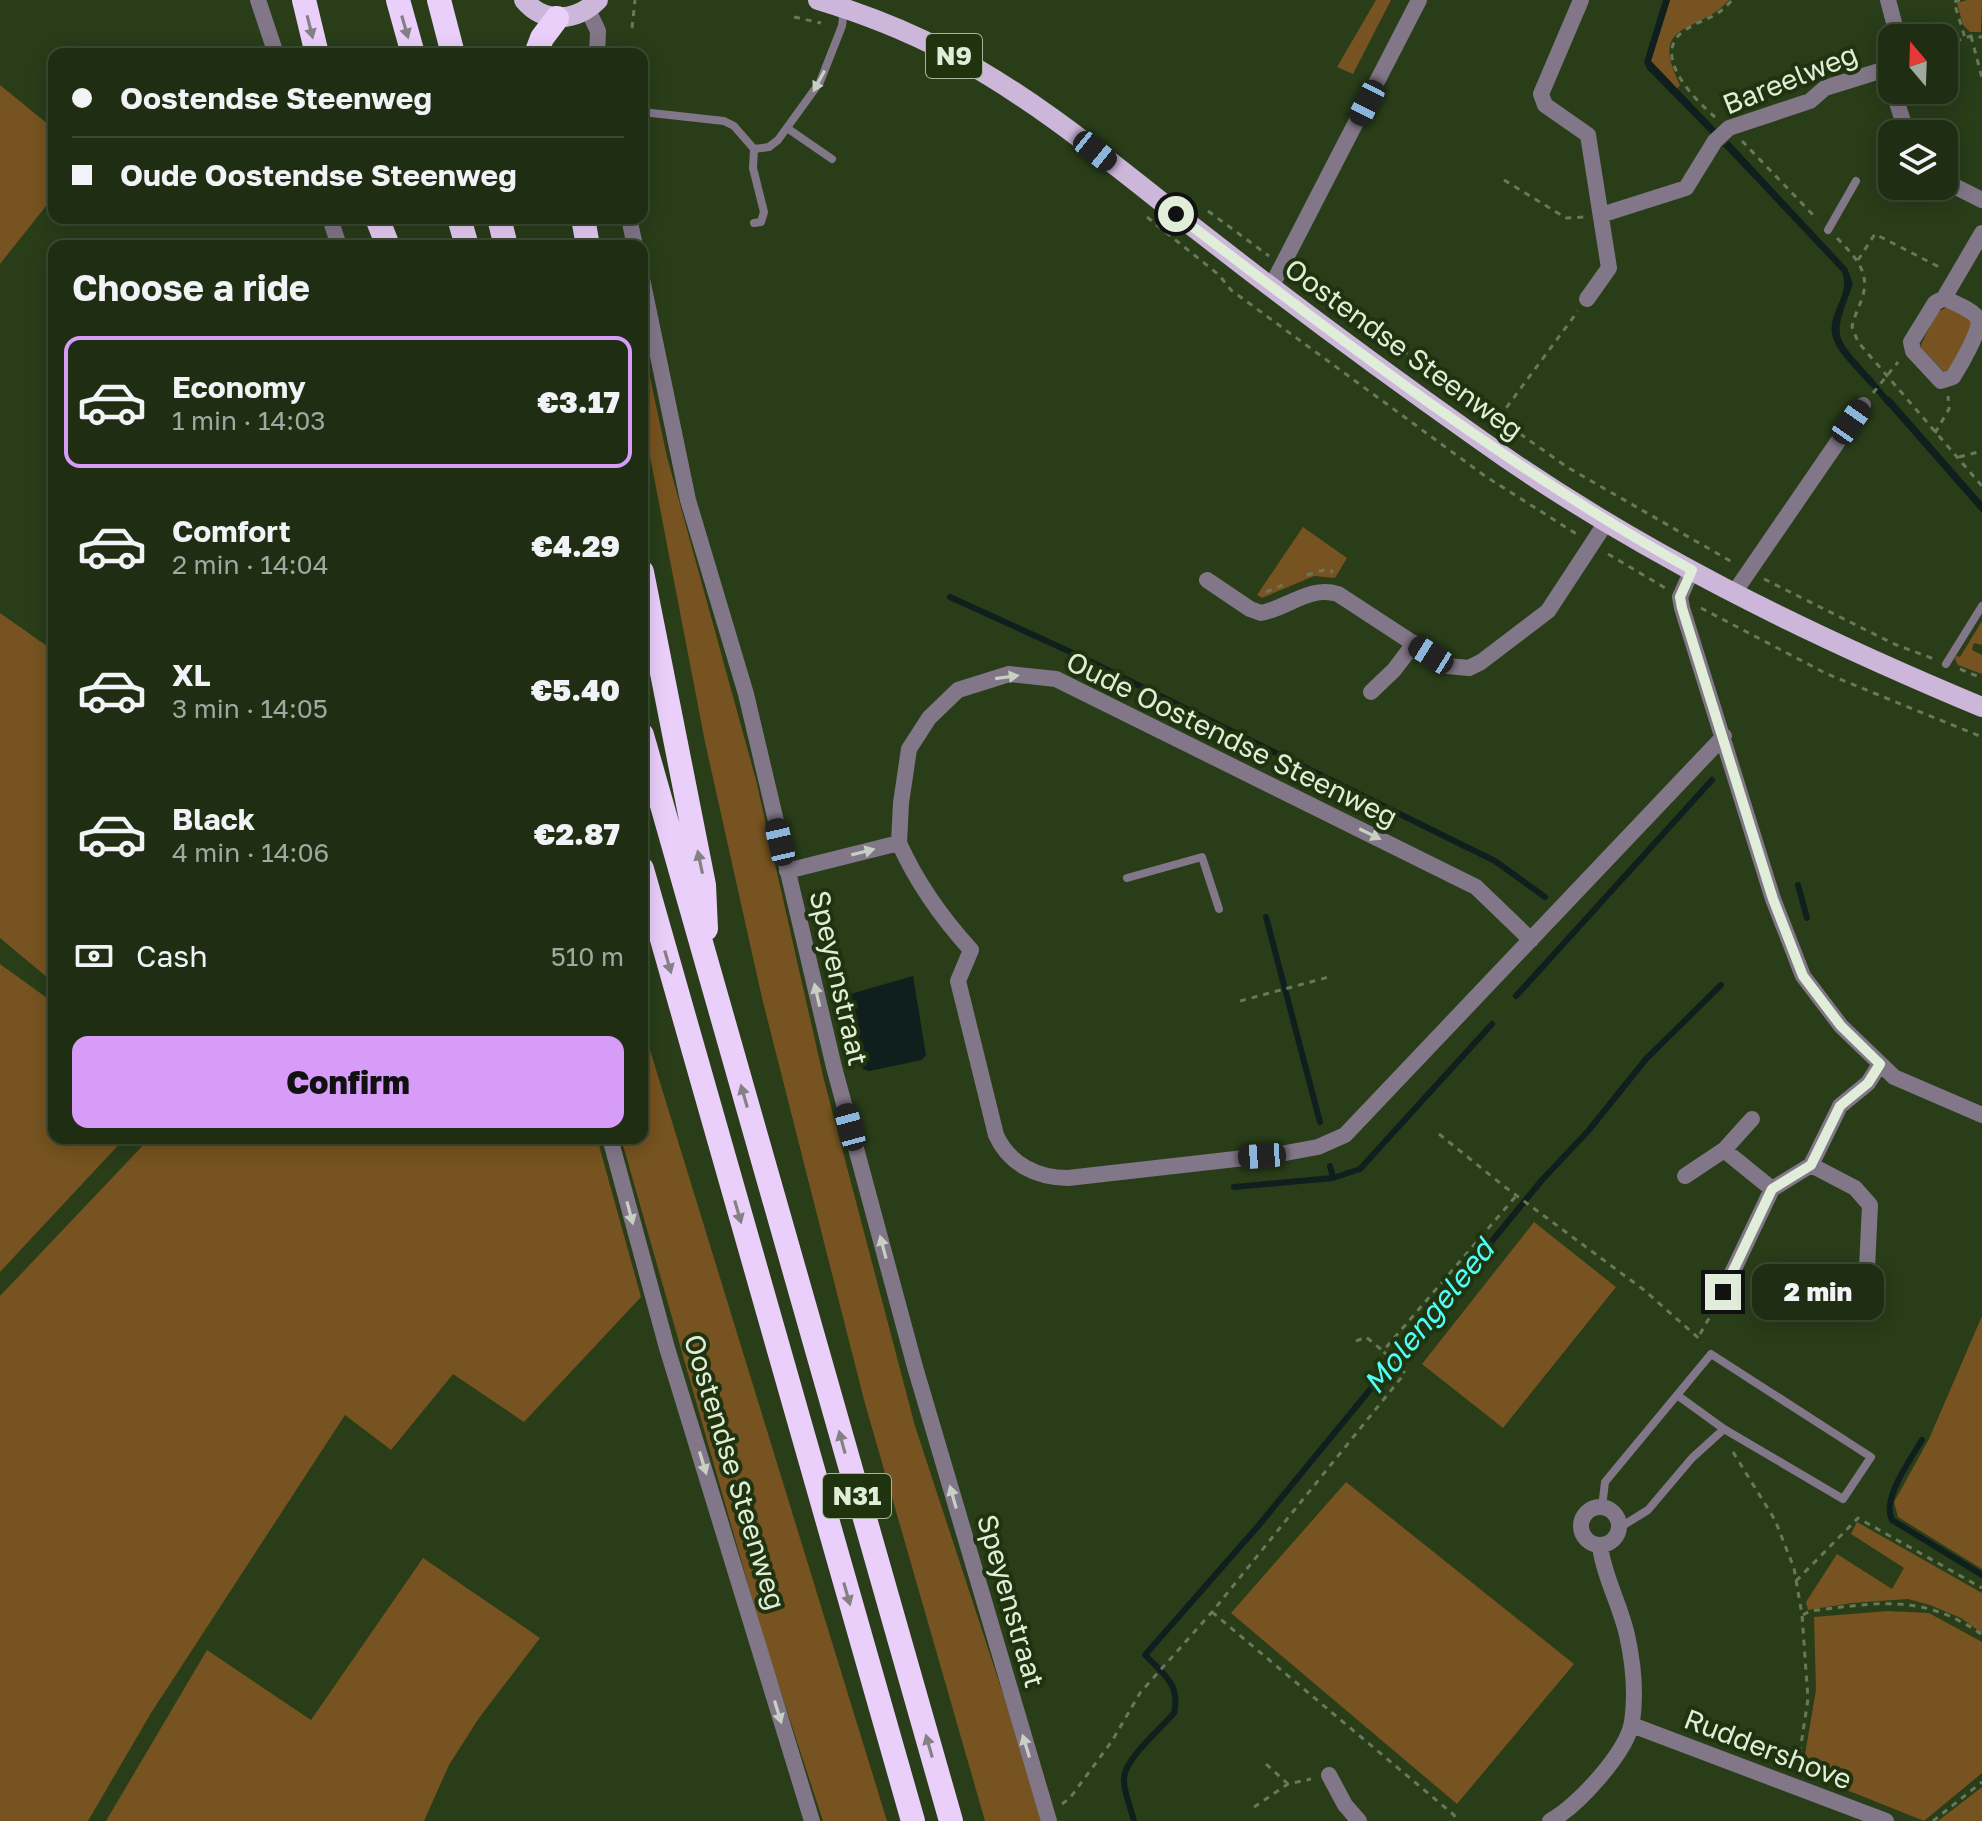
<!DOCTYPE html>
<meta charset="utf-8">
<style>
body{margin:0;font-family:"Golos Text",sans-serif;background:#2c3a21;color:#f1f3f6;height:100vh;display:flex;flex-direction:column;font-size:30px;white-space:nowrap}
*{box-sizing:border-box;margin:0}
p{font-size:26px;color:#a1a8a0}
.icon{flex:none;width:44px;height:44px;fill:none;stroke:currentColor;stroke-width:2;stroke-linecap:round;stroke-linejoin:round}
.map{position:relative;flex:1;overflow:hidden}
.panel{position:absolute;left:48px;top:240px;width:600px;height:904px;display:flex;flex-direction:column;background:#1f2e13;border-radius:16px;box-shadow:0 4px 20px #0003,0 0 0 2px #3c4a33}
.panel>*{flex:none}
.top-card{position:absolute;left:48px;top:48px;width:600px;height:176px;border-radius:16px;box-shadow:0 4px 20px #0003,0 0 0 2px #3c4a33;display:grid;align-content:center;height:176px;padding:0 24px;background:#1f2e13}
.needle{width:52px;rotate:341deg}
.fabs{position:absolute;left:1878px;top:24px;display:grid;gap:16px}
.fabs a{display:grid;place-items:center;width:80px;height:80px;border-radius:16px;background:#1f2e13;box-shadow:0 4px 20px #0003,0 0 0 2px #3c4a33;font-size:40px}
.end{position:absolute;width:36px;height:36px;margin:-18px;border:10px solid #e0edd8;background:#111;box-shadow:0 0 0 4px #111}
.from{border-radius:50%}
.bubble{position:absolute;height:56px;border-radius:16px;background:#1f2e13;box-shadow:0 4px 20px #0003,0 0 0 2px #3c4a33;font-size:26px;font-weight:800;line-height:56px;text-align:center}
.car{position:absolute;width:24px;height:48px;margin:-24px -12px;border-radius:10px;box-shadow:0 0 6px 2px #0007;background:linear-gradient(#222 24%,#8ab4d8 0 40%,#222 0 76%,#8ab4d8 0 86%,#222 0)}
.top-card b{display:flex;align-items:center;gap:28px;height:76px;font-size:30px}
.top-card b+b{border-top:2px solid #3c4a33}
.top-card i{width:20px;height:20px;background:#f1f3f6}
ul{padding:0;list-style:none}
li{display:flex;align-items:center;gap:24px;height:132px;margin:0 16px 12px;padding:0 8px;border:4px solid transparent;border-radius:16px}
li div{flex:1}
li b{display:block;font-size:30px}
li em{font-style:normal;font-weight:800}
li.selected{border-color:#d79bf8}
li>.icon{width:72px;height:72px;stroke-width:1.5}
h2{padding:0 24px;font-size:36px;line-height:96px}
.pay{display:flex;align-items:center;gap:20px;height:88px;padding:0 24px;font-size:30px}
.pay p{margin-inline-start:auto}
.action{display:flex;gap:16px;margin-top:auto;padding:16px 24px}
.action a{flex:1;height:92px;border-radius:16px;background:#d79bf8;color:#111;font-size:32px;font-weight:800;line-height:92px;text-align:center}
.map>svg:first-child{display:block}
</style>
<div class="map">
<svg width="1982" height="1821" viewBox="0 0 1982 1821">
<rect width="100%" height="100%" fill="#293d19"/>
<path fill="#765320" d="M1376 0H1391L1353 74 1337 67Z
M1670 0H1729C1699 35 1647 19 1680 85L1677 89 1651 61Z
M1967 0H1982L1981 32H1970L1963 25 1957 3Z
M0 85 54 129V196L0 264Z
M1947 307 1970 319 1973 327 1950 370 1944 372 1920 347 1936 313Z
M642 340 667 457 756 780 824 1080 915 1426 1004 1697 1041 1821H985L864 1400 762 998 705 742 648 446 642 414Z
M1303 527 1347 558 1335 578 1314 576 1262 598 1257 595Z
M0 613 54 651V983L0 938Z
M1982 621V645L1974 643 1972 650 1982 655V674L1958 665 1955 659 1956 656 1960 657Z
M0 964 54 1003V1138H125L0 1272Z
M642 1024 887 1821H823L763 1637 621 1138H642Z
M150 1138H597L641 1297 524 1422 453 1374 391 1450 345 1415 151 1713 88 1821H0V1296Z
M1534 1222 1616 1287 1503 1428 1422 1364Z
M1982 1316V1569L1898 1517 1894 1502 1929 1439Z
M1346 1482 1574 1664 1457 1804 1231 1613Z
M1857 1522 1982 1593V1633L1961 1618 1930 1605 1908 1599 1852 1603 1808 1610 1806 1602 1837 1554 1892 1589 1904 1568 1851 1534Z
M423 1558 540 1638 479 1718 449 1765 424 1821H106L207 1650 311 1720Z
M1887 1611 1929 1613 1982 1642V1773L1924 1821 1802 1772 1816 1690 1814 1617Z
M1982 1787V1821H1938Z"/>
<path fill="#0f1f1e" d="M1663 0H1670L1651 61 1716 129 1711 134 1647 69 1644 62Z
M1729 141 1847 268 1853 284C1831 343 1835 334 1874 381L1869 385C1858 371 1835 352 1832 334 1828 312 1851 295 1842 272L1723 146Z
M1885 396 1890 397 1982 502V513L1882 399Z
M913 976 926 1055 922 1060 869 1071 863 1069 847 995Z"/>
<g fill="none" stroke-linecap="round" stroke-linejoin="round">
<path stroke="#0f1f1e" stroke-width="6" d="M1868 378 1889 403
M950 597 1075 654 1495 861 1545 897
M1798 885 1807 918
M1266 917 1320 1122
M1516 996 1712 780
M1333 1178 1360 1169 1492 1024
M1234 1187 1333 1178 1330 1166
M1922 1440C1911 1459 1881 1499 1892 1520L1982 1575
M1134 1821C1131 1808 1123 1791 1124 1778 1125 1759 1161 1728 1174 1713 1181 1685 1163 1673 1145 1655L1259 1525 1542 1180 1589 1130 1646 1059 1721 985"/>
<path stroke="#68795a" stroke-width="3" stroke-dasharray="6 6" stroke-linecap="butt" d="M1960 0 1954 2 1965 38
M794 17 821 23
M632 28 635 0
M1971 36 1982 78
M1944 45 1971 36 1982 37
M1715 117C1695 100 1649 54 1685 30 1705 17 1715 20 1732 0
M1742 141 1817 219
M1504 180 1566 218 1585 217
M1208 211 1269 256
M1147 217 1219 275 1231 290 1485 476 1578 535
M1837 238C1853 255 1870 270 1863 295 1860 306 1854 316 1852 327L1858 342 1982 486
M1858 260 1875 234 1943 269
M1294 276 1373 335 1399 348 1567 467 1732 562
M1873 393 1898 362
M1492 427 1578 311
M1935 433 1949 409 1948 396
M1959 457 1982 451
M1608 554 1667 589
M1307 575 1324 570 1332 571 1331 573
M1764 579 1894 644 1934 659
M1266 592 1285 584
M1701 608 1827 674 1982 737
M1960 669 1982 678
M1240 1001 1329 977
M1439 1134 1505 1187 1644 1290 1703 1342
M1700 1334 1716 1306
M1356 1341 1366 1337 1383 1351
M1733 1452 1775 1520 1794 1568 1802 1615 1808 1699 1797 1771
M1796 1581 1858 1518 1982 1588
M1212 1612 1454 1815 1456 1821
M1803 1615 1810 1611C1862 1605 1907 1595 1956 1619 1965 1624 1974 1628 1982 1635
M1266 1764 1287 1783
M1062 1804 1070 1798 1112 1741 1140 1693 1212 1612 1405 1373 1383 1351 1516 1196
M1254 1807 1288 1784 1311 1779
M1933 1821 1982 1782"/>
<path stroke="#827788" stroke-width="8" d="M642 112 724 121 734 126 754 149 769 147 778 140 820 82 842 26 844 9
M787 128 832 159
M754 149 753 168 764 212 761 222 754 223
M1828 230 1856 181
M1946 664 1982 606
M1127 878 1202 857 1219 909
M1602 1507 1605 1482 1711 1354 1871 1457 1843 1499 1724 1429 1677 1395
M1619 1528 1648 1510 1692 1458 1724 1429"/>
<path stroke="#827788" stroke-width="16" d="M258 0 276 54
M1581 0 1541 94 1545 105 1588 135 1609 268 1587 299
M1888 0 1898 38
M588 10 598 31 597 54
M1893 90 1907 134
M1944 181 1982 200
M1601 215 1686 188 1715 141 1729 128 1810 101 1825 88 1886 69
M330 218 339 246
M629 218 635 246
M642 279 688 500 746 694 834 1067 915 1367 1049 1821
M1271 287 1419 0
M1944 298C1954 303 1971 309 1978 318 1982 329 1960 366 1953 377L1941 381 1913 351 1911 342 1935 303 1944 298 1982 233
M1692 570 1680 597 1682 608 1773 899 1803 976 1841 1026 1894 1077 1982 1115
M1207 580 1250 609 1261 613C1288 608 1310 585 1338 594L1448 666 1469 668 1481 662 1548 611 1607 521
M1734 593 1863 405
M1371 692 1394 670 1413 645
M899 843C917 883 941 917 971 950L958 981 996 1135C1009 1164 1037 1178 1068 1178L1280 1154 1318 1147 1345 1135 1724 736
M787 871 899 843 901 803 909 749 929 718 958 690 1009 674 1056 679 1476 887 1531 940
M610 1138 667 1348 812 1821
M1724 1150 1772 1189
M1811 1165 1855 1188 1870 1205 1866 1289
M1685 1176 1724 1150 1752 1119
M1723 1292 1772 1189 1811 1165 1840 1106 1868 1083 1880 1064
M1581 1526a19 19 0 1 1 38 0a19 19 0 1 1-38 0Z
M1632 1725 1886 1821
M1329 1775 1345 1805 1359 1821
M1550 1821C1577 1807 1627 1752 1632 1722 1636 1695 1633 1662 1627 1635 1620 1604 1604 1577 1600 1546"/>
<path stroke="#ccb6d9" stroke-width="20" d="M524 0C545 25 577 21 598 0
M818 0C861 13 905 30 945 51 1045 103 1130 179 1219 247 1304 313 1391 377 1479 439 1634 550 1807 634 1982 707"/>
<path stroke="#eacffa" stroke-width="24" d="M304 0 317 54
M398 0 413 54
M439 0 453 54
M536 54 542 38 557 18
M377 218 388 246
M459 218 467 246
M499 218 506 246
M583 218 588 246
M642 572 704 885 706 929
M642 735 951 1821
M642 869 913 1821"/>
</g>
<defs><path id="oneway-solid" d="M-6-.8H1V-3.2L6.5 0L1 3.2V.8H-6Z" transform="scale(2)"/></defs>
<g fill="#848184">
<use href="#oneway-solid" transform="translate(310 27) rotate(76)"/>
<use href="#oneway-solid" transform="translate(405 27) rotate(74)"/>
<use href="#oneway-solid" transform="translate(700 862) rotate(-102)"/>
<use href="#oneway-solid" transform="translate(668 962) rotate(74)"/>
<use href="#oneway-solid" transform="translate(744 1096) rotate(-106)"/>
<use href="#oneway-solid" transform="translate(738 1212) rotate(74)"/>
<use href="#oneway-solid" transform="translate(842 1442) rotate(-105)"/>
<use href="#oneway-solid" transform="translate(847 1594) rotate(74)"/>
<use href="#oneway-solid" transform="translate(929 1746) rotate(-106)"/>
</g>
<g fill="#c8d0c4">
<use href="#oneway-solid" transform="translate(819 81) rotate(118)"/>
<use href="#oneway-solid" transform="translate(1007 677) rotate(-8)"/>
<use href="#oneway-solid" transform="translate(1370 834) rotate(26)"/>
<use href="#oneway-solid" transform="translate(863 852) rotate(-14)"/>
<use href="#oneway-solid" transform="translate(817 995) rotate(-103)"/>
<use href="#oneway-solid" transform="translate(630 1213) rotate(75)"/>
<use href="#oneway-solid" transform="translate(883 1247) rotate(-105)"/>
<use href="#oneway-solid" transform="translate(703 1463) rotate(73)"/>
<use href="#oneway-solid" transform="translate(953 1497) rotate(-106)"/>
<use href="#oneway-solid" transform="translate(778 1712) rotate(73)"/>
<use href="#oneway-solid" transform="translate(1026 1746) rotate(-107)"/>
</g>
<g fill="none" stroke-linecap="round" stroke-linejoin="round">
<path stroke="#e0edd8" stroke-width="10" d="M1176 214C1342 341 1508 468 1692 570L1680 597 1682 608 1773 899 1803 976 1841 1026 1880 1064 1868 1083 1840 1106 1811 1165 1772 1189 1723 1292"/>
</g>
<g text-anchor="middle" stroke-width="8" stroke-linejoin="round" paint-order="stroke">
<g fill="#1f330e" stroke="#a6b59b" stroke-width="2">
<rect x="926" y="34" width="56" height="44" rx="6"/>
<rect x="823" y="1474" width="68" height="44" rx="6"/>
</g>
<g font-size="26" font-weight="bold" fill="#e0edd8">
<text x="954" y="65">N9</text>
<text x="857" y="1505">N31</text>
</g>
<g font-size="28" fill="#e0edd8" stroke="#1f330e">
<text transform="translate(1790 79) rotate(-22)" y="10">Bareelweg</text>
<text transform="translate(1404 349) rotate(36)" y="10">Oostendse Steenweg</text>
<text transform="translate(1232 739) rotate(26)" y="10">Oude Oostendse Steenweg</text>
<text transform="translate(839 978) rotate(77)" y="10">Speyenstraat</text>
<text transform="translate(735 1472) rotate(73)" y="10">Oostendse Steenweg</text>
<text transform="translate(1011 1601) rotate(74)" y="10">Speyenstraat</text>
<text transform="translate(1768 1749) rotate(21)" y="10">Ruddershove</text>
</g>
<g font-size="30" font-style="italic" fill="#4efefa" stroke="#1f330e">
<text transform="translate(1429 1317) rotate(-51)" y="10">Molengeleed</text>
</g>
</g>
</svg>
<div class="fabs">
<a><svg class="needle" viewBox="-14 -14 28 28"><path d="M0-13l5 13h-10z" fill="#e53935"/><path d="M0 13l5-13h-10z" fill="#a1a8a0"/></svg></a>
<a><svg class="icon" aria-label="layers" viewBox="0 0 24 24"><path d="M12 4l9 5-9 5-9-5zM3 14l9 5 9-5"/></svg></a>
</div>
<i class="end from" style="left:1176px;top:214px"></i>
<i class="end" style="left:1723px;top:1292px"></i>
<div class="bubble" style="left:1752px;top:1264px;width:132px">2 min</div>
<i class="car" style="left:1367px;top:103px;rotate:207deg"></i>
<i class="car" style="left:1095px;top:151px;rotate:129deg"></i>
<i class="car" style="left:1851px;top:422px;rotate:35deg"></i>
<i class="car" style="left:1431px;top:655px;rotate:302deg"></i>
<i class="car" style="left:780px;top:842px;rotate:347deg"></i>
<i class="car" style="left:850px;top:1127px;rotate:345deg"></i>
<i class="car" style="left:1262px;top:1156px;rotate:266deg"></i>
<div class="top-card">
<b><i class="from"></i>Oostendse Steenweg</b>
<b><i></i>Oude Oostendse Steenweg</b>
</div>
<section class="panel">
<h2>Choose a ride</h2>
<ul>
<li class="selected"><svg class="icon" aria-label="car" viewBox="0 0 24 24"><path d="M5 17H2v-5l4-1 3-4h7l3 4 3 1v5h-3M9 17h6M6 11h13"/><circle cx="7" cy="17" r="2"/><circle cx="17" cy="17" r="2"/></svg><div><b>Economy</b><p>1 min · 14:03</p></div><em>€3.17</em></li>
<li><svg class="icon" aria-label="car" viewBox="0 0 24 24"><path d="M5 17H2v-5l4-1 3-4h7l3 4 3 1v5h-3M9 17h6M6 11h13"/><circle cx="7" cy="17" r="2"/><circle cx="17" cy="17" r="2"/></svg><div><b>Comfort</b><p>2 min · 14:04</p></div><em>€4.29</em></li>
<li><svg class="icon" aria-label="car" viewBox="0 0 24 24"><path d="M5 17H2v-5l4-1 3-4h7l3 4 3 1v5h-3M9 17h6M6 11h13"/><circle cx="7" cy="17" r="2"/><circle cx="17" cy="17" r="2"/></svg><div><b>XL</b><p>3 min · 14:05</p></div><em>€5.40</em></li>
<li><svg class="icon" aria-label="car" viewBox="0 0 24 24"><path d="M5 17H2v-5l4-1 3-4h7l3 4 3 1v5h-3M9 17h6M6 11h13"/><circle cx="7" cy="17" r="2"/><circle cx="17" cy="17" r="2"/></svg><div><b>Black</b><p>4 min · 14:06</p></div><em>€2.87</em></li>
</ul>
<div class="pay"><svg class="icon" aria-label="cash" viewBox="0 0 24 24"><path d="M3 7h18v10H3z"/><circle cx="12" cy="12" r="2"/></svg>Cash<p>510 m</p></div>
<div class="action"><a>Confirm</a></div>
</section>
</div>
